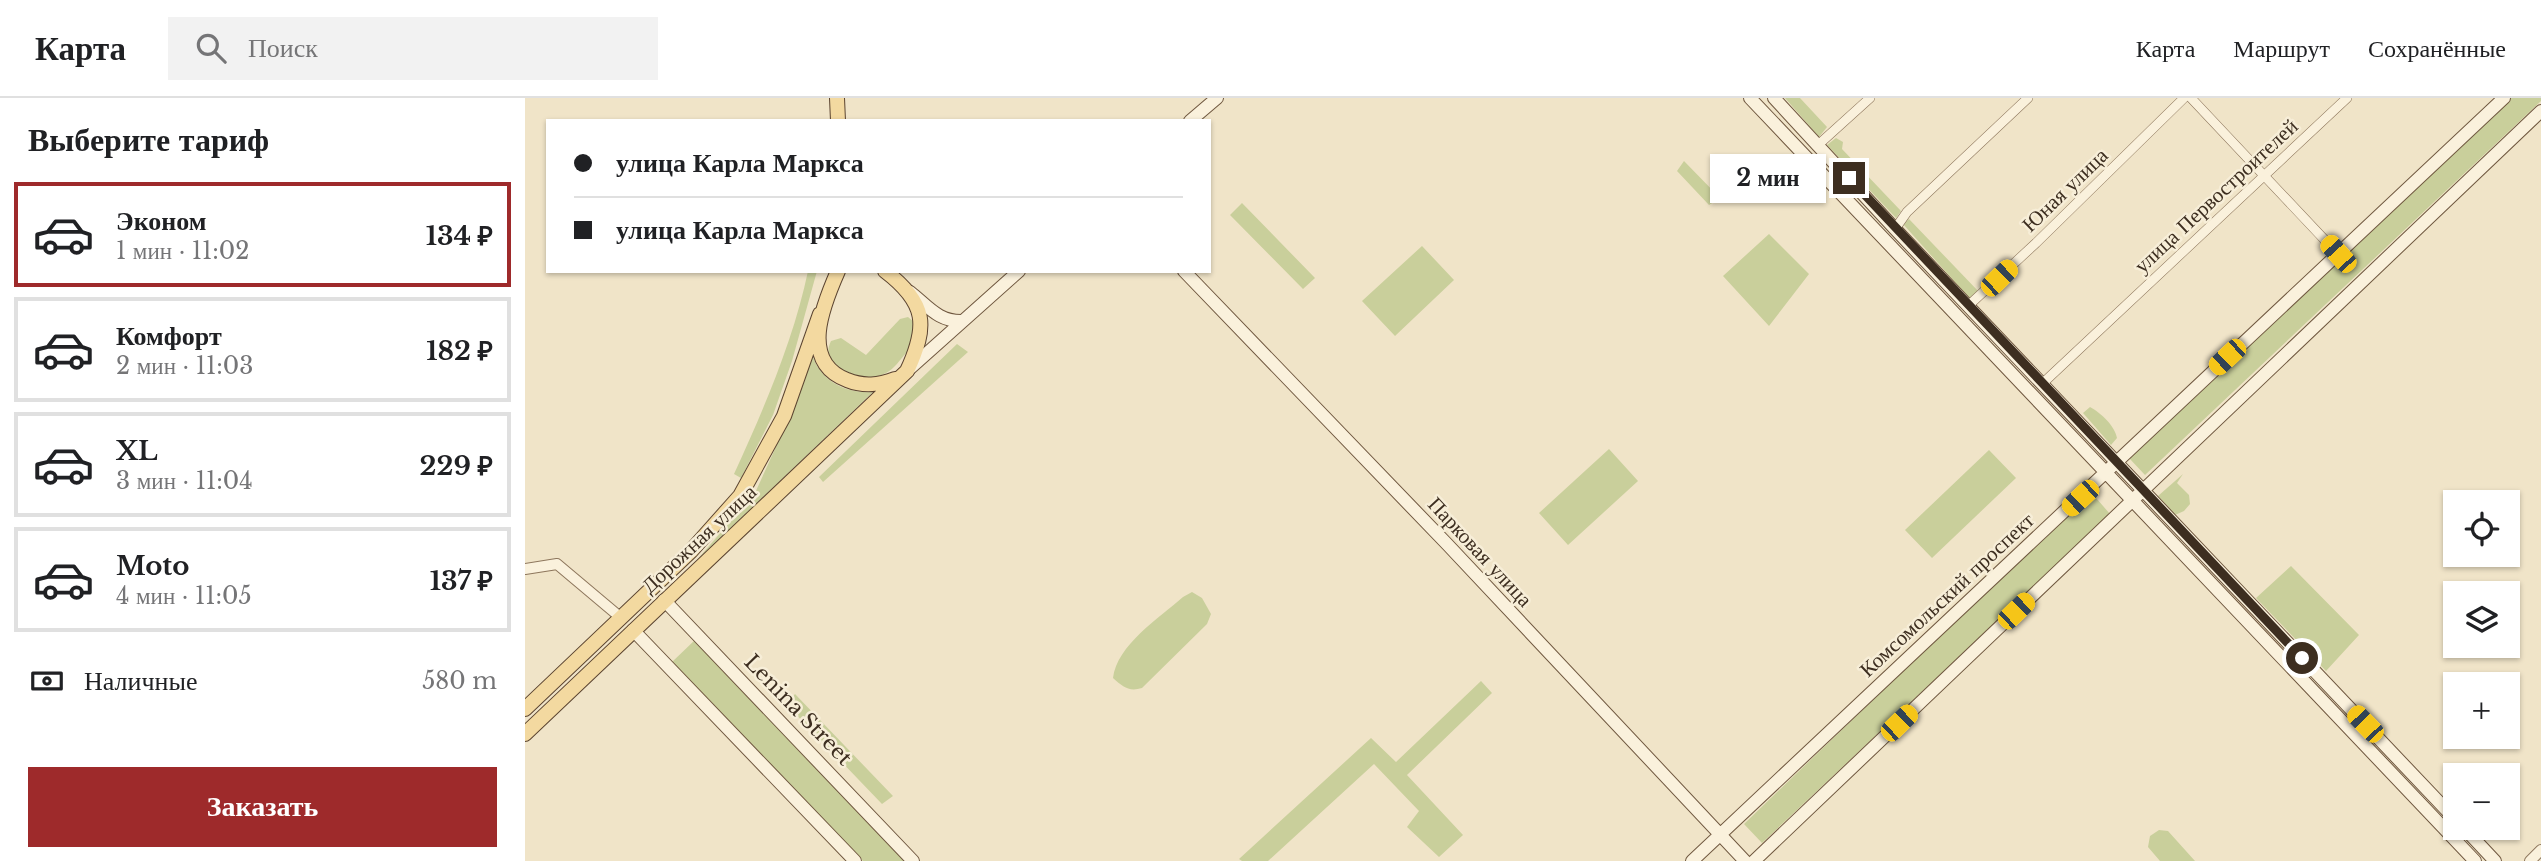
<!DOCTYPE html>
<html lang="ru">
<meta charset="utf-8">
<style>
body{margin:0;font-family:"Libre Baskerville",serif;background:#f2f2f2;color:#202124;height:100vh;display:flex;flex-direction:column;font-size:26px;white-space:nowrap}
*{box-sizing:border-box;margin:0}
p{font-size:23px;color:#757577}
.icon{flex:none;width:38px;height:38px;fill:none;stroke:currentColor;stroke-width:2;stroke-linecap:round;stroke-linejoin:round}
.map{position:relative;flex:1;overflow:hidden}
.drawer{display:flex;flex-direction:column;background:#fff;width:525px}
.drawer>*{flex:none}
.banner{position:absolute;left:21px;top:21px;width:665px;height:154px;border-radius:0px;box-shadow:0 2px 5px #0004;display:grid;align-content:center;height:154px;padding:0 28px;background:#fff}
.controls{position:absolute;left:1918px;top:392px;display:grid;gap:14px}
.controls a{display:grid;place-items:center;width:77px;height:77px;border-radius:0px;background:#fff;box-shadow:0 2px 5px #0004;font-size:35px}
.end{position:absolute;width:32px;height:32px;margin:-16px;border:9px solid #3d2e20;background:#fff;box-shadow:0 0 0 4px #fff}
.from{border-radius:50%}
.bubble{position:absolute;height:49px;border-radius:0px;background:#fff;box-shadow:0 2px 5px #0004;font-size:23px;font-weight:700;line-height:49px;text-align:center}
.car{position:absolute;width:21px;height:42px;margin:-21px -10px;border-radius:9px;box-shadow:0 0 5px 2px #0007;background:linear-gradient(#f5c518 24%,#345 0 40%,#f5c518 0 76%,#345 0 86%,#f5c518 0)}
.banner b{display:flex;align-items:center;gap:24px;height:66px;font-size:26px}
.banner b+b{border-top:2px solid #e0e0e0}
.banner i{width:18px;height:18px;background:#202124}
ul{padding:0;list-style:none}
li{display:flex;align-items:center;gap:21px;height:105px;margin:0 14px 10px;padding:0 14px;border:4px solid #e0e0e0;border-radius:0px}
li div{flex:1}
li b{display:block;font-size:26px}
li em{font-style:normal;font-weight:700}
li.current{border-color:#9e2a2b}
li>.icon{width:63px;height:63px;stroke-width:1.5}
h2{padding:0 28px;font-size:32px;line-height:84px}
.pay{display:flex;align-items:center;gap:18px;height:77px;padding:0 28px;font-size:26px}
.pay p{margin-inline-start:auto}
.primary-button{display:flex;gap:14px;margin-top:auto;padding:14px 28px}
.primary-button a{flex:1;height:80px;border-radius:0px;background:#9e2a2b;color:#fff;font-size:28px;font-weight:700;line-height:80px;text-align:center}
header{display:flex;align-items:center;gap:42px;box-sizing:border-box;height:98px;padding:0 35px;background:#fff;border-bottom:2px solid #e0e0e0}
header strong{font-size:33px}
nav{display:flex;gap:38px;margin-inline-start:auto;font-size:24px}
.search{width:490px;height:63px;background:#f2f2f2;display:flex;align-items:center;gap:18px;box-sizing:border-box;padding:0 24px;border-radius:0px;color:#757577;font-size:26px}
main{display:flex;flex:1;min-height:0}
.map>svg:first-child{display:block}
</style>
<header>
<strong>Карта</strong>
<div class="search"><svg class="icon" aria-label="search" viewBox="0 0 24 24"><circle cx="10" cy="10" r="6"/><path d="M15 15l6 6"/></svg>Поиск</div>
<nav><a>Карта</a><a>Маршрут</a><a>Сохранённые</a></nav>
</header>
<main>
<section class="drawer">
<h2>Выберите тариф</h2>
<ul>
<li class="current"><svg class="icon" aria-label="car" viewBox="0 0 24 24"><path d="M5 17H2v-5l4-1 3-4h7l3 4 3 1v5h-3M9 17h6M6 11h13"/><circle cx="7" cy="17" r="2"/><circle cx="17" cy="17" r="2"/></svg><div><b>Эконом</b><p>1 мин · 11:02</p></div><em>134 ₽</em></li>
<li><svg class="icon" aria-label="car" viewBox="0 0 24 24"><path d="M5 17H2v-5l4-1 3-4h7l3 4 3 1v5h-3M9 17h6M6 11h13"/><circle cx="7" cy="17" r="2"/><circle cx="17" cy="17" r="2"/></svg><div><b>Комфорт</b><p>2 мин · 11:03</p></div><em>182 ₽</em></li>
<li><svg class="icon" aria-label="car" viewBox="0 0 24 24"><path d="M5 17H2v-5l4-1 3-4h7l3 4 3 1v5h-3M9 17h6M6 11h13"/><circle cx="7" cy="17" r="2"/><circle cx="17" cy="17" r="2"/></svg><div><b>XL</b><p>3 мин · 11:04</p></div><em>229 ₽</em></li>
<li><svg class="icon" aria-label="car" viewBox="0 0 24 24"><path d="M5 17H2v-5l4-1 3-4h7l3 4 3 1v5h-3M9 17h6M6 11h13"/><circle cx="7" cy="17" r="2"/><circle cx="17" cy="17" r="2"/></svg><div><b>Moto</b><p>4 мин · 11:05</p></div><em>137 ₽</em></li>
</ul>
<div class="pay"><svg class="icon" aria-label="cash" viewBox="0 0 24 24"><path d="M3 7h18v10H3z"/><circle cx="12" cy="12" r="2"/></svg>Наличные<p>580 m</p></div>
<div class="primary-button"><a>Заказать</a></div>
</section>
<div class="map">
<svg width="2016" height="763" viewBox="0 0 2016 763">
<rect width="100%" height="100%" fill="#f0e4c8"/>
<path fill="#c9cf9b" d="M1260 0H1275L1302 29 1294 39Z
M1985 0H2016V3L1620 377 1604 360Z
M1311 40 1318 44 1317 51 1376 113 1371 120 1302 47Z
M1159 63 1195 100 1184 107 1152 73Z
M717 105 790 180 778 191 705 117Z
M1384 121 1454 194 1446 202 1378 126Z
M1244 136 1284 176 1244 228 1198 178Z
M897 148 929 182 870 238 837 203Z
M283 173H292L267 263 248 317 216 380 209 376C238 313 269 241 283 173Z
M383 219 389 224C389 230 390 240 388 246 386 250 383 252 381 255 375 262 369 271 361 275 339 287 291 275 306 243L316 240 341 257 375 221Z
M432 246 443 254 298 384 294 379Z
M287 256C295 283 321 296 348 294L171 463 230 395 270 307Z
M1565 309C1576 315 1590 328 1592 340L1586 347 1558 315Z
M1084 351 1113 383 1043 447 1014 415Z
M1464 352 1491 380 1407 460 1380 432Z
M1658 376 1652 385 1664 397 1665 406 1659 413 1650 417 1633 398Z
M1565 393 1585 416 1237 745 1219 726Z
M1766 468 1834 537 1801 573 1731 500Z
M667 494 677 500 686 516 682 526 617 590C604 594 598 589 588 580 592 547 634 520 658 499Z
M171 541 380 763H338L147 564Z
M956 583 967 595 882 677 938 737 914 759 882 729 894 713 849 666 743 763H717L714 761 846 640 871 664Z
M270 596 368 698 357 706 261 606Z
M1634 732 1643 733 1670 763H1635L1623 749 1625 738Z"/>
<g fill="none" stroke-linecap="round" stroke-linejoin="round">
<defs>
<path id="minor" d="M1666 0 1813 156
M1293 47 1345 0
M1370 131 1382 114 1503 0
M1443 208 1511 145 1659 0
M1518 285 1822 0"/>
<path id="tertiary" d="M0 471 32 466 95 519
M2005 763 2016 752"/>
<path id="secondary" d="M1225 0 1950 763
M1249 0 1370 131 1930 721
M665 23 692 0
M659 173 922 446 1220 763
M385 194C403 208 413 224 438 223
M382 273 494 173
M139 502 388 763
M108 532 330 763
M1939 730 1970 763
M1167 763 1979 0
M1229 763 2016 13"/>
<path id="primary" d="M312 0 313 23
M313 173C298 207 274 264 322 282 339 289 354 287 370 281
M0 611 166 453 215 398 259 318 295 216
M0 636 382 273C403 228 402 205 360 173"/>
</defs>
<use href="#minor" stroke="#8d765c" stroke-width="10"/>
<use href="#tertiary" stroke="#8d765c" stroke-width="12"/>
<use href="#secondary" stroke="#6f573f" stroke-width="14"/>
<use href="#primary" stroke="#5b4430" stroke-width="16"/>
<use href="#minor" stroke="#faf1dc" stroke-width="9"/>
<use href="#tertiary" stroke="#faf1dc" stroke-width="10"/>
<use href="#secondary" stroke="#faf1dc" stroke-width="12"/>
<use href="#primary" stroke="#f3d9a0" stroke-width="14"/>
</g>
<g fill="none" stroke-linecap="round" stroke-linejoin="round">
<path stroke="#3d2e20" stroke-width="9" d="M1324 80 1777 560"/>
</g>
<g text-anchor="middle" stroke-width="5" stroke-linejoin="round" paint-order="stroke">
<g font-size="21" fill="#3d2e20" stroke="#f7eed8">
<text transform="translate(1540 92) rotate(-44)" y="7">Юная улица</text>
<text transform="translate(1691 98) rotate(-43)" y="7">улица Первостроителей</text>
<text transform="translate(174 441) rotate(-43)" y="7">Дорожная улица</text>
<text transform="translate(955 454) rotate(47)" y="7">Парковая улица</text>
<text transform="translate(1422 497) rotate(-43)" y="7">Комсомольский проспект</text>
<text transform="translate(273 612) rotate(46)" y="7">Lenina Street</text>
</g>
</g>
</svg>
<div class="controls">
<a><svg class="icon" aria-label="locate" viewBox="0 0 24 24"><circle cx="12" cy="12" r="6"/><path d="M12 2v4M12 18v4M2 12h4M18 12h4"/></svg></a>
<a><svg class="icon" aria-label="layers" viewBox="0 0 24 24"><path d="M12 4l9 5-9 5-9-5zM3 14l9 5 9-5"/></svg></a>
<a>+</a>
<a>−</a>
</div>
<i class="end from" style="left:1777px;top:560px"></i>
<i class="end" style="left:1324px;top:80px"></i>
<div class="bubble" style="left:1185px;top:56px;width:116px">2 мин</div>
<i class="car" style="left:1813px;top:156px;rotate:318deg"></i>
<i class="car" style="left:1474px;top:180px;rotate:46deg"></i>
<i class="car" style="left:1702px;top:259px;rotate:227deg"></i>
<i class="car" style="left:1555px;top:400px;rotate:227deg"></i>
<i class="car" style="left:1491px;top:513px;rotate:46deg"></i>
<i class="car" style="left:1374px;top:625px;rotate:46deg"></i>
<i class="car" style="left:1840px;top:626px;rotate:316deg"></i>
<div class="banner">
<b><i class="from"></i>улица Карла Маркса</b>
<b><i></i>улица Карла Маркса</b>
</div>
</div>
</main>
